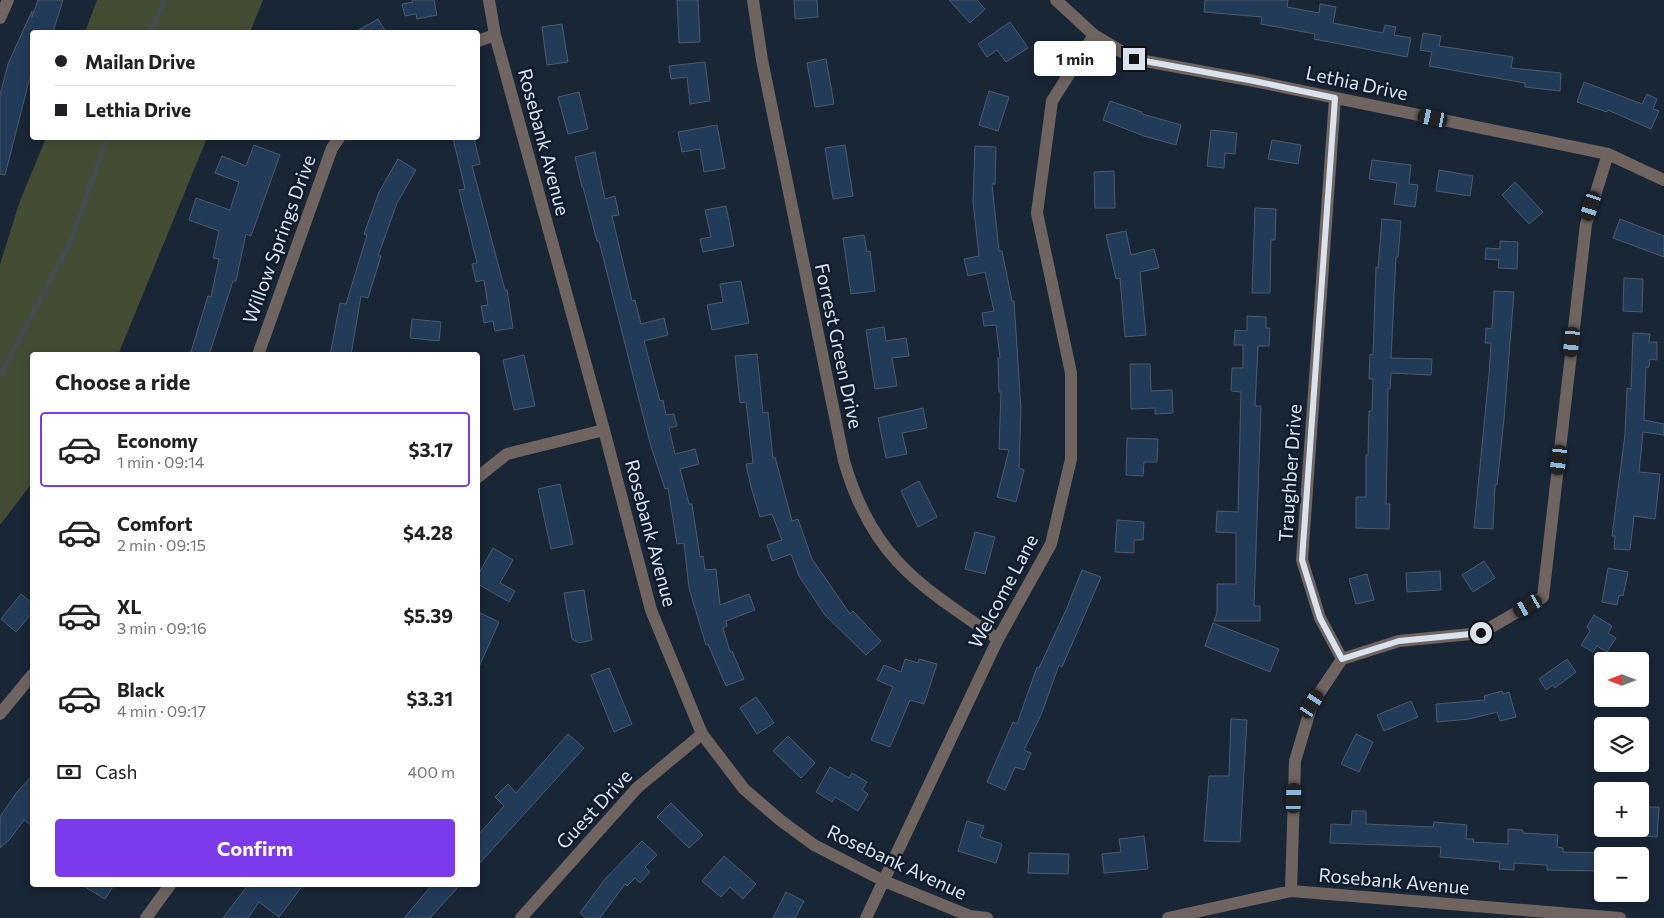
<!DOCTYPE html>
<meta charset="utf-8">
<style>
body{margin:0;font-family:Commissioner,sans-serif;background:#f2f2f2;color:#202124;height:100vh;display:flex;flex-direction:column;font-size:19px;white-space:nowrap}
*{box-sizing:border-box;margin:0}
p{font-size:16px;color:#757577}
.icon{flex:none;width:28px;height:28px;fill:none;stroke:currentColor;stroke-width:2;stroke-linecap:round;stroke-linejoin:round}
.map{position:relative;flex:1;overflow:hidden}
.drawer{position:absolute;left:30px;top:352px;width:450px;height:535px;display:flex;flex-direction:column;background:#fff;border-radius:5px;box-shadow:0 2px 8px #0003}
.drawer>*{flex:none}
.hud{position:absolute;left:30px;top:30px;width:450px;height:110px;border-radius:5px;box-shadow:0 2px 8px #0003;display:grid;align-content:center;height:110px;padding:0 25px;background:#fff}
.needle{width:32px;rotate:270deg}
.fabs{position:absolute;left:1594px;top:652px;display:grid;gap:10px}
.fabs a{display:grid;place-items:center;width:55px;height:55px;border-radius:5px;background:#fff;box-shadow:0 2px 8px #0003;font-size:25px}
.end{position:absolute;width:22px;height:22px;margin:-11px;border:6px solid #dae3ed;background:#111;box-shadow:0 0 0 2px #111}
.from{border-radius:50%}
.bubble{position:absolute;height:35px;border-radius:5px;background:#fff;box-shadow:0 2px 8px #0003;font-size:16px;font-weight:700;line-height:35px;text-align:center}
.car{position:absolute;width:15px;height:30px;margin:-15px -8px;border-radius:6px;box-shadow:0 0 4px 1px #0007;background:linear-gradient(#222 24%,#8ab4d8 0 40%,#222 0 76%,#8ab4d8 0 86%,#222 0)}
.hud b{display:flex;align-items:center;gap:18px;height:48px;font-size:19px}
.hud b+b{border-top:1px solid #e0e0e0}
.hud i{width:12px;height:12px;background:#202124}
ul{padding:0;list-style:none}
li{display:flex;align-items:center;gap:15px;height:75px;margin:0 10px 8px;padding:0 15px;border:2px solid transparent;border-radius:5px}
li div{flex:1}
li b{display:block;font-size:19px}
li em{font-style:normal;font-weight:700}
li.active{border-color:#7c3aed}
li>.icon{width:45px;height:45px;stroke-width:1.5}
h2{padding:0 25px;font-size:22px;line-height:60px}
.pay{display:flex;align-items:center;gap:12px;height:55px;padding:0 25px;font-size:19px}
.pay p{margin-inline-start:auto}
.button{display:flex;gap:10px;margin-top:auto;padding:10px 25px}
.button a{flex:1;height:58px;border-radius:5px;background:#7c3aed;color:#fff;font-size:20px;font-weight:700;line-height:58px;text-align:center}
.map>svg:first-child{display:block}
</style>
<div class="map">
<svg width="1664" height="918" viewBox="0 0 1664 918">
<rect width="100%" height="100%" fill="#192636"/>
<path fill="#444c34" d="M97 0H263L250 32H85Z
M46 138H207L118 355H32V483L0 525V264L20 201Z"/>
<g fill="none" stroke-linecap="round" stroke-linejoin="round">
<path stroke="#424d53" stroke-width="4.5" d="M150 32 165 0
M0 376 71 240 107 138"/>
</g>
<path fill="#223b59" stroke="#4c5b6d" d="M38 0H63L53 32H32V69L5 175 0 174V95L8 64 32 11V17Z
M412 0H434L437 15 417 19 416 14 405 16 402 4 413 2Z
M677 0H698L700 42 679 43Z
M794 0H817L818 17 795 19Z
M949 0H977L985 9 970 23Z
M1205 0H1288L1287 7 1319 13 1320 4 1336 7 1333 23 1383 33 1385 25 1396 27 1394 35 1411 38 1407 57 1314 39 1315 34 1261 24 1262 17 1204 12Z
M378 19 386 32H355Z
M1010 22 1028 48 1006 62 997 50 987 57 978 44Z
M562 24 568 62 547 65 542 27Z
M1423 33 1441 36 1439 46 1513 57 1511 68 1561 73 1560 91 1525 87V83L1429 66 1432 52 1420 50Z
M826 59 834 104 815 107 807 63Z
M705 62 710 101 690 104 687 77 671 79 669 66Z
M1584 82 1642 104 1647 94 1657 99 1653 109 1659 111 1651 129 1608 110 1607 112 1577 102Z
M989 91 1009 97 998 131 979 125Z
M579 92 588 129 568 134 558 97Z
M1110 101 1142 112V114L1181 125 1176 145 1144 136 1103 120Z
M717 125 725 168 704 172 700 149 682 152 678 132Z
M1211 130 1237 133 1235 154 1225 153 1224 168 1207 166Z
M453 138H474L480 164 472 166 505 290H507L513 328 495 331 493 321 484 323 481 306 488 305 484 280 476 282 472 264 477 263 459 190 465 189Z
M1272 140 1301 145 1298 164 1268 159Z
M254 145 280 155 251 236 246 234 236 281H233L209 355H190L208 296 211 297 219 259 213 258 219 231 189 220 196 198 230 210 239 182 215 173 222 156 246 166Z
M845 145 853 196 833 199 825 148Z
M975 146 996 147 995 184H992L999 251H1002L1012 301H1014L1021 410 1019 468 1024 470 1016 502 997 497 1009 450 999 449 1001 392H999L998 358H1000L996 325 984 326 982 313 994 311 985 272 968 276 964 259 979 256 973 201Z
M595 152 605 199 615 196 619 215 612 216 632 301 635 300 641 324 664 318 668 335 644 341 660 401 663 400 666 415 674 414 677 426 669 428 675 454 695 449 699 464 680 469 689 504H692L700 557 703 556 705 570 716 569 720 605 749 594 755 610 726 621 727 626 723 628 730 652 732 651 744 679 726 686 708 644 706 645 689 588 684 543 677 544 668 488 665 489 650 443 599 241H597L583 187H582L575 157Z
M398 159 416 170 397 203 378 256H381L368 298 361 296 351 355H330L340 303 346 304 367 235 364 234 379 192Z
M1372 160 1411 165 1409 184 1418 185 1415 207 1394 204 1397 183 1369 179Z
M1439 170 1473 176 1470 196 1436 191Z
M1114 171 1115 208H1095L1094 172Z
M1515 182 1543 212 1529 224 1502 195Z
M726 206 734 246 703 252 700 239 711 237 705 210Z
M1255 208 1276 209 1275 240H1271L1270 293H1252Z
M1382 219 1401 221 1398 257H1396L1391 358 1432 359 1431 375 1391 373 1390 389H1388L1387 455 1386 504H1390L1389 529 1356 528V497H1366V455H1368L1369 411H1372L1373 379H1369L1370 354 1373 355 1376 267 1378 268Z
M1620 219 1664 236V257L1613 238Z
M1126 231 1131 255 1154 249 1159 268 1140 272 1146 335 1125 337 1120 278 1116 279 1106 235Z
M864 235 867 252 870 251 875 291 851 294 843 238Z
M1500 241 1518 242 1517 269 1498 268 1499 260 1485 259 1486 248 1500 249Z
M1624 278 1643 279 1642 312 1623 311Z
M741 281 749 323 712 330 707 305 723 302 720 284Z
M1494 291 1514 292 1504 419 1497 485H1495L1493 529 1474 528 1489 374 1491 343H1485L1486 328 1492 329Z
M1247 316 1266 317V328H1270L1269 346H1258L1255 406H1261L1254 606H1260V621H1214L1217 613V584H1236V533L1216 532 1217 511 1238 512 1241 392 1231 391 1232 368H1243V345H1234L1235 330 1247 331Z
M412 319 441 322 439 341 410 338Z
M884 327 886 341 906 338 909 356 892 358 897 386 875 389 866 330Z
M1633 333 1650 334 1649 342H1657V360L1650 359 1649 367H1646L1644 420 1664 424V435L1643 432 1639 472 1660 474 1655 519 1634 516 1630 550 1614 549 1615 536H1612L1625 434 1627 388 1631 389Z
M757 354 763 413 768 412 773 458 775 457 792 521 798 519 812 559 850 614 853 611 881 641 866 655 825 615 799 576 791 554 772 561 767 545 782 540 772 514 760 517 751 487 746 464 753 463 746 402 740 403 735 356Z
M524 355 535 406 514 410 503 360Z
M1130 364H1150L1151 391 1172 390 1173 413 1155 414V408L1131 409Z
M923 408 927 428 902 433 907 454 886 458 878 418Z
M1127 438 1158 439 1157 462H1144L1143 476 1126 475Z
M919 481 937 517 918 527 901 491Z
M560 484 573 544 551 549 538 489Z
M1117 520 1144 522 1143 540H1134V553L1115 552Z
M975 532 995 537 985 574 965 569Z
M493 548 513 560 500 583 515 591 509 602 478 584V575Z
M1484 561 1495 578 1473 592 1462 575Z
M1608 568 1628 572 1623 596 1619 595 1617 605 1602 602Z
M1082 570 1101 577 1062 667 1059 665 1041 715 1024 750 1031 753 1024 770 1015 767 1005 790 987 782 1013 722 1017 724 1037 667 1039 668 1066 610Z
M1440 571 1441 590 1407 592 1406 573Z
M1367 574 1374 600 1356 604 1349 579Z
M584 590 592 640 579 643 572 639 564 593Z
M21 594 32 603V613L16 632 1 619Z
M478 612 499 622 478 669Z
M1594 615 1612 626 1608 633 1616 638 1607 652 1597 646 1593 652 1581 645 1590 631 1587 627Z
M1213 623 1279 649 1270 672 1205 646Z
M905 659 918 663 919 659 937 664 924 704 910 700 890 747 871 740 893 687 877 680 884 665 901 672Z
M1567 659 1576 672 1555 688 1553 685 1546 690 1539 679Z
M609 668 632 724 614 732 591 675Z
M1502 691 1503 694 1509 692 1516 717 1500 721 1497 712 1469 719 1437 722 1436 704 1485 700 1484 696Z
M756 697 774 723 757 734 740 708Z
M1411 701 1418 717 1384 731 1377 715Z
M1231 719 1247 720 1240 842 1204 841 1209 776H1229Z
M568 734 584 748 478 865V835L504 806 495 797 508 784 516 793Z
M1356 734 1373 742 1359 772 1341 764Z
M788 736 815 763 801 778 773 751Z
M830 767 849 778 852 773 867 782 862 790 868 794 858 811 835 797 832 802 816 792Z
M32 776V826L24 820 10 839 0 848V817L17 792Z
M671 803 703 835 689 848 657 817Z
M1643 807H1659L1657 837 1641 836Z
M1352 811H1366V824L1433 827 1434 822 1467 825 1466 839H1474L1473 842 1508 844V829L1523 830V833L1558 835 1557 847 1563 848V852L1602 853V871L1547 870V865L1514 863V870L1499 869 1500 862 1440 857 1441 847 1330 843 1331 824 1351 825Z
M967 821 984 826 980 837 1002 844 996 863 958 851Z
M1144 836 1148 869 1104 873 1102 854 1121 852 1119 839Z
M642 841 657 855 645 867 650 872 640 883 635 878 627 886 625 884 600 918H586L580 913 605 879Z
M1029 853 1069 854 1068 874 1028 873Z
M724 856 756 884 743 899 730 887 721 897 702 881Z
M82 885H114L105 899Z
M248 885H303L279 917 259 902 248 918H223Z
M432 885H460L430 918H404Z
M786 892 804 901 795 918H773Z"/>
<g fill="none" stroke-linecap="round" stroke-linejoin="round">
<path stroke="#6f645f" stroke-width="12" d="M489 0 495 35 604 430 651 610 702 734 744 789 780 820 814 845 884 881 970 916 987 918
M753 0 762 60 844 461C872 558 919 585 998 639
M1056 0 1094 35 1134 59 1254 81 1608 154 1664 180
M0 18 8 0
M478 41 495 35
M258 355 332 148 339 138
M478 477 507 454 604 430
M1342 659 1399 641 1481 633 1543 597 1586 224 1608 154
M0 714 32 675
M1291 891 1295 761 1312 704 1342 659 1320 618 1302 560 1335 98
M146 918 170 885
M521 918 637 788 702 734
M866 918 998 639 1051 544 1071 459V373L1037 213 1052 101 1094 35
M1168 918 1291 891 1620 918"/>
</g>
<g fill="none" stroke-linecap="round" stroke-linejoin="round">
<path stroke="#dae3ed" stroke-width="6" d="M1134 59 1254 81 1335 98 1302 560 1320 618 1342 659 1399 641 1481 633"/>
</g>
<g text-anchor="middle" stroke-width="5" stroke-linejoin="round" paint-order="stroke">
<g font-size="19" fill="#dae3ed" stroke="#101c2b">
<text transform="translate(1357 83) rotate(12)" y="7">Lethia Drive</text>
<text transform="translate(544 142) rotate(75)" y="7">Rosebank Avenue</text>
<text transform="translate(279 239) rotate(-70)" y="7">Willow Springs Drive</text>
<text transform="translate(839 346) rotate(78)" y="7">Forrest Green Drive</text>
<text transform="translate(1290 473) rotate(-86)" y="7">Traughber Drive</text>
<text transform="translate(651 533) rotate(75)" y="7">Rosebank Avenue</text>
<text transform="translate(1003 591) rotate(-62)" y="7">Welcome Lane</text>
<text transform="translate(594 809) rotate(-47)" y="7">Guest Drive</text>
<text transform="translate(897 862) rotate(25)" y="7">Rosebank Avenue</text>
<text transform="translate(1394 881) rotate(5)" y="7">Rosebank Avenue</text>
</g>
</g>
</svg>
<div class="fabs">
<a><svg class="needle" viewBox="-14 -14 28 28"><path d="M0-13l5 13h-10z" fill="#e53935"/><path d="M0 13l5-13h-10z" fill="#757577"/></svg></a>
<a><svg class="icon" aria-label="layers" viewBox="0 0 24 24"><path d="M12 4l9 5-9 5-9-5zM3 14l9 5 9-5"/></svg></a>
<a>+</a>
<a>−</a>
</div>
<i class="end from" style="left:1481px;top:633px"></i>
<i class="end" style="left:1134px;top:59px"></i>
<div class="bubble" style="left:1034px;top:41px;width:82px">1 min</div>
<i class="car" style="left:1433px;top:118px;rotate:282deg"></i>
<i class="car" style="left:1591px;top:206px;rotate:198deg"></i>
<i class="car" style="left:1572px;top:342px;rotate:186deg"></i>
<i class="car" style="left:1559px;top:460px;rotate:187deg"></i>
<i class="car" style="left:1528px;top:606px;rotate:240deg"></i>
<i class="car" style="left:1312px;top:704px;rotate:33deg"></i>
<i class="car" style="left:1294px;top:798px;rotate:2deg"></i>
<div class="hud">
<b><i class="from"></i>Mailan Drive</b>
<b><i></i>Lethia Drive</b>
</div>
<section class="drawer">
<h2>Choose a ride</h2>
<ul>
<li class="active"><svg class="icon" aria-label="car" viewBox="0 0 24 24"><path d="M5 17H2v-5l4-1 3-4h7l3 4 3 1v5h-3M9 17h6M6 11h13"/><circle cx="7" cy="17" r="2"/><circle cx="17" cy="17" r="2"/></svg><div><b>Economy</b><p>1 min · 09:14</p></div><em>$3.17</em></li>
<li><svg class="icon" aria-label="car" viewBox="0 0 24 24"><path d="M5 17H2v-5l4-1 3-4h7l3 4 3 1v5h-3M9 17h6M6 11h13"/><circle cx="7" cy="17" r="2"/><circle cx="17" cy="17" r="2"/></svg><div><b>Comfort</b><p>2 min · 09:15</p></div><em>$4.28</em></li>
<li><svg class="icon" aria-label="car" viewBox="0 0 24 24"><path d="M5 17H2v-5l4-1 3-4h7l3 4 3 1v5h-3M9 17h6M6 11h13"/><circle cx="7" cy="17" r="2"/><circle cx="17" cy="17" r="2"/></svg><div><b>XL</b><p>3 min · 09:16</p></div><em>$5.39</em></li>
<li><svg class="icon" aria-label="car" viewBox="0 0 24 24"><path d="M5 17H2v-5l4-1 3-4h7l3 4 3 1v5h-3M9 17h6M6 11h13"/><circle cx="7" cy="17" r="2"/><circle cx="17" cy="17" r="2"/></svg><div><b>Black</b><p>4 min · 09:17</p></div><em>$3.31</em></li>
</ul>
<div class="pay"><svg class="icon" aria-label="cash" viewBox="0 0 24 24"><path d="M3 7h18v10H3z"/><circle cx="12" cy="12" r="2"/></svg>Cash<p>400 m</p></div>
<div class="button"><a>Confirm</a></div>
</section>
</div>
